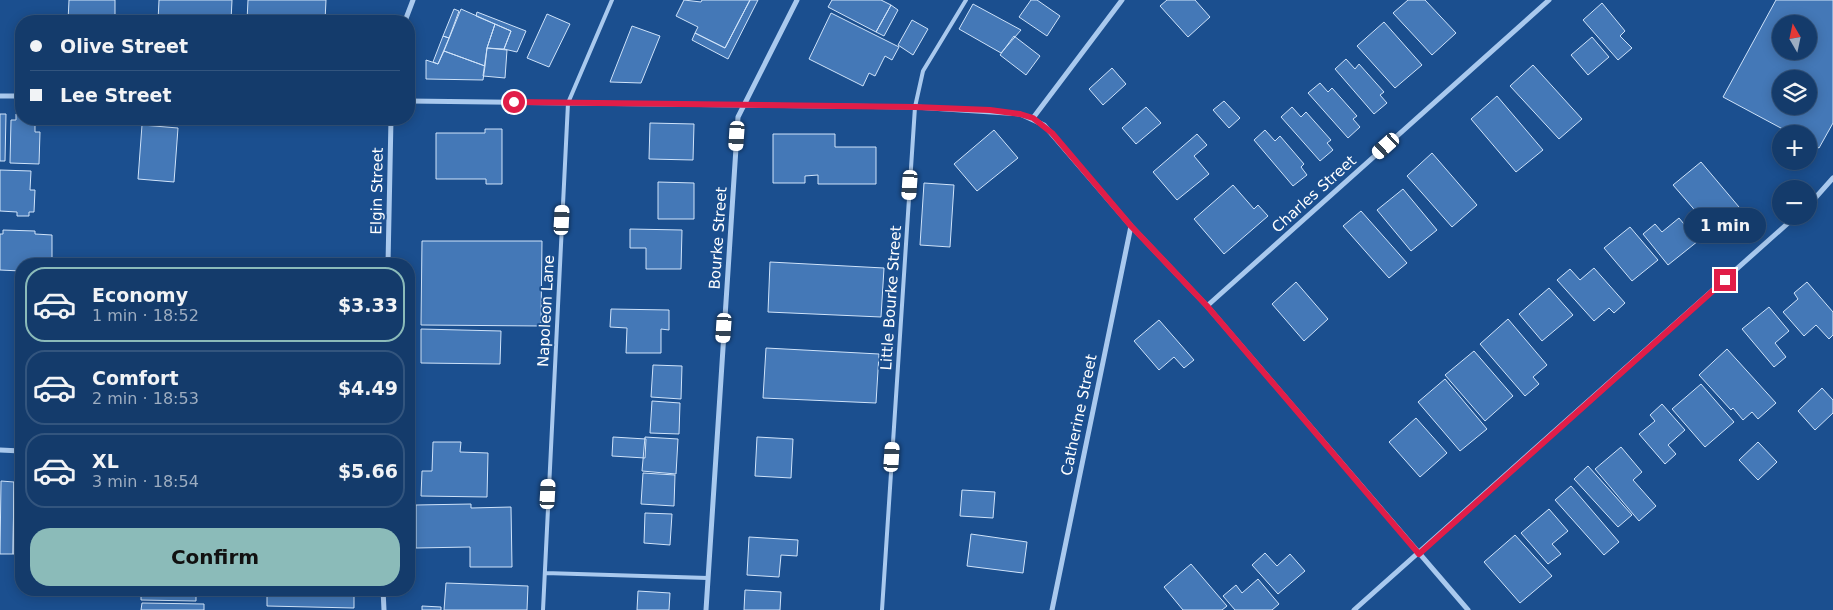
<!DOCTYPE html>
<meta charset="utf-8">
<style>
body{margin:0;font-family:"DejaVu Sans",sans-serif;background:#1d4271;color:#f1f3f6;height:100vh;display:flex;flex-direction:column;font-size:19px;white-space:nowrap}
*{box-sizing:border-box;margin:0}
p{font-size:16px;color:#9dadc1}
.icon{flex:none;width:28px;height:28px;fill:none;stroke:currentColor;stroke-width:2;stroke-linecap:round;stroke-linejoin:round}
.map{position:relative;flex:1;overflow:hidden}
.side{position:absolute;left:15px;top:258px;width:400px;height:338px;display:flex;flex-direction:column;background:#143b6b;border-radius:20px;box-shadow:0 2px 12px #0003,0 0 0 1px #33557e}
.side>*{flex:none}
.banner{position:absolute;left:15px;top:15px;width:400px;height:110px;border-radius:20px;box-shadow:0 2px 12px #0003,0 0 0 1px #33557e;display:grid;align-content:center;height:110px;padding:0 15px;background:#143b6b}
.needle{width:32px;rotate:351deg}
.buttons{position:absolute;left:1772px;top:15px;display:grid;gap:10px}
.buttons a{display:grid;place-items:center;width:45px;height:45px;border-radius:50%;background:#143b6b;box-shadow:0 2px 12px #0003,0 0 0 1px #33557e;font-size:25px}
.end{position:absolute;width:22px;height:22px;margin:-11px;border:6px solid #e11d48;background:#fff;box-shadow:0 0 0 2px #fff}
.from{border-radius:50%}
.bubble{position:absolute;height:35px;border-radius:18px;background:#143b6b;box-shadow:0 2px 12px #0003,0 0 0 1px #33557e;font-size:16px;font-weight:700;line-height:35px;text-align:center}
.car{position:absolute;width:15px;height:30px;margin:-15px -8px;border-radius:6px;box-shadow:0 0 4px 1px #0007;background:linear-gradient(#fff 24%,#345 0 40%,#fff 0 76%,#345 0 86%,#fff 0)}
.banner b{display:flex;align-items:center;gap:18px;height:48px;font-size:19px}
.banner b+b{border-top:1px solid #33557e}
.banner i{width:12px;height:12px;background:#f1f3f6}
ul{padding:9px 0 0;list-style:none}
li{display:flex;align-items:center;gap:15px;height:75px;margin:0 10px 8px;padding:0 5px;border:2px solid #33557e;border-radius:20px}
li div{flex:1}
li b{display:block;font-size:19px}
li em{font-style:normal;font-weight:700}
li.active{border-color:#8bbbb9}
li>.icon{width:45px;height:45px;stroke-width:1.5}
.cta{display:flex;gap:10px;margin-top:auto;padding:10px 15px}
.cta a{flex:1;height:58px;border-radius:20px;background:#8bbbb9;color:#111;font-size:20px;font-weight:700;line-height:58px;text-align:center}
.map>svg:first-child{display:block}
</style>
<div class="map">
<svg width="1833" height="610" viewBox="0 0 1833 610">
<rect width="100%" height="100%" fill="#1b4f8f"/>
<path fill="#4478b7" stroke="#cfe3fa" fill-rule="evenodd" d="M69 0H115V21H68Z
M159 0H232L231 21H158Z
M248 0H326L325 21H247Z
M684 0 701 2 702 0H750L725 48 695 33 698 27 676 16Z
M750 0H758L728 59 692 40 695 33 725 48Z
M832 0H881L891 5 876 32 828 7Z
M1031 0H1037L1060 16 1047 36 1019 17Z
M1167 0H1195L1210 17 1188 37 1160 6Z
M1408 0H1425L1456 33 1432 55 1393 13Z
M1776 0H1833V123L1819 148 1809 143V134H1792L1723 97ZM1781 24H1809V51H1781ZM1781 79H1809V106H1781Z
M1602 3 1625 31 1620 36 1632 48 1618 60 1583 20Z
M973 4 1021 30 1001 53 959 29Z
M891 5 898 10 884 36 876 32Z
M454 9 459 11 449 38 443 36Z
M461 9 495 24 487 48 485 66 444 51Z
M477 12 526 31 517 52 504 49 511 31 476 16Z
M831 13 899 47 892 60 885 56 875 76 869 73 863 86 809 59Z
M547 14 570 24 549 67 527 58Z
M912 20 928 29 913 55 898 45Z
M1384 22 1422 65 1395 88 1357 46Z
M495 24 511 31 504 49 487 48Z
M632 26 660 36 641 83 610 82Z
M443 36 449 38 438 64 433 62Z
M1014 36 1040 56 1026 75 1000 55Z
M1592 37 1609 57 1588 75 1571 55Z
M487 48 507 50 505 78 483 76Z
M444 51 485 66 483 80 426 79V60L438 64Z
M1346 59 1355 69 1359 64 1384 92 1380 95 1387 103 1374 114 1335 69Z
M1533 65 1582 119 1559 139 1510 86Z
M1112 68 1126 84 1103 105 1089 89Z
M1320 83 1328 92 1332 88 1357 116 1353 119 1360 127 1348 138 1308 93Z
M1497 96 1543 150 1516 172 1471 119Z
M1224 101 1240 118 1229 128 1213 110Z
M1146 107 1161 123 1136 144 1122 128Z
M1292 107 1301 117 1306 112 1331 140 1327 143 1333 150 1320 161 1281 117Z
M0 114H6L5 161H0Z
M16 114H21V119H35V132H40L39 164 10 163 11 120H16Z
M650 123 694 124 693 160 649 159Z
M142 125 178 128 174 182 138 179Z
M485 129H502V184H486V179H436V133H485Z
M994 130 1018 158 977 191 954 164Z
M1265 130 1275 141 1280 136 1304 164 1301 167 1307 175 1293 186 1254 140Z
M773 134H835V147H876V184H818V175L805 176V183H773Z
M1197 134 1207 145 1194 156 1209 174 1177 200 1153 172Z
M1432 153 1477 205 1452 227 1407 176Z
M1701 162 1739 207 1712 230 1673 185Z
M0 170 31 171 30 190H35L34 212H29V216H17V212L0 211Z
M658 182 694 183V219H658Z
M924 183 954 185 950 247 920 245Z
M1233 185 1254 209 1258 205 1268 216 1224 254 1194 219Z
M1403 189 1437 230 1411 251 1377 210Z
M1361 211 1407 263 1389 278 1343 226Z
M1679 218 1698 241 1668 265 1643 234 1655 224 1662 232Z
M1630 227 1658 260 1632 281 1604 248Z
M630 229 682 230 681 269H646V248H630Z
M3 230 35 231V234L52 235V264H21V271L0 270V234H3Z
M422 241H542L541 326 421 325Z
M770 262 884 268 881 317 768 312Z
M1594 268 1625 303 1614 313 1609 308 1594 321 1557 280 1570 269 1580 280Z
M1296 282 1328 319 1304 341 1272 304Z
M1807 282 1833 312V335L1829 339 1816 325 1804 336 1783 312 1798 299 1794 293Z
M1549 288 1573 315 1542 341 1519 314Z
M1769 307 1789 331 1775 343 1786 357 1774 367 1742 329Z
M611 309 669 310V330L661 329V353H626L627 328 610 327Z
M1508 319 1547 365 1533 377 1539 384 1525 396 1480 344Z
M1159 320 1194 360 1184 368 1174 357 1159 370 1134 341Z
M421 329 501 331 500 364 421 363Z
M766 348 879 354 876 403 763 398Z
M1727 349 1776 403 1758 419 1752 412 1743 420 1733 408 1731 410 1699 375Z
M1474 351 1513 396 1485 421 1445 375Z
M653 365 682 366 681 399 651 397Z
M1445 379 1487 429 1460 451 1418 402Z
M1701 384 1734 422 1705 447 1672 409Z
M1822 388 1833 400V413L1815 430 1798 411Z
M652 401 680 403 679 434 650 433Z
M1662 404 1685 430 1668 445 1676 454 1665 464 1639 434 1655 421 1650 415Z
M1416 418 1447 453 1420 477 1389 442Z
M613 437 646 439 645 458 612 456Z
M645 437 678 439 676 474 642 471Z
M757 437 793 439 791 478 755 476Z
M433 442H461L460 452 488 453 487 497 421 496 422 471H432Z
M1758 442 1777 462 1758 480 1739 460Z
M1621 447 1642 472 1633 480 1656 506 1639 521 1595 469Z
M1588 466 1632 515 1618 527 1574 479Z
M643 473 675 475 674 506 641 504Z
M1 481 14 482 13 554H0Z
M14 482H21V554H13Z
M1571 486 1619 542 1604 555 1555 500Z
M962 490 995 492 993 518 960 516Z
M471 504V508L511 507 512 567H470V547L416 548V505Z
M1549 509 1568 531 1552 544 1561 554 1548 564 1521 533Z
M645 513 672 514 670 545 644 543Z
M971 534 1027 542 1023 573 967 566Z
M1515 535 1552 576 1520 603 1484 562Z
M749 537 798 540 797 556 781 555 779 577 747 575Z
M1265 553 1277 566 1290 554 1305 571 1278 594 1252 565Z
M1191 564 1227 606 1222 610H1183L1164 587Z
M1258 579 1279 604 1272 610H1235L1223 596 1236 585 1242 593Z
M446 583 528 586 527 610H444Z
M141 589H196V601L141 600Z
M267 589H354V608L267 606Z
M745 590 781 592 780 610H744Z
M638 591 670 593 669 610H637Z
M142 603 204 604V610H141Z
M422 606 441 607V610H422Z"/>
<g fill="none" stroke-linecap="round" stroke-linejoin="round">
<path stroke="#a9c9ee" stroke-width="4" d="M545 573 708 578
M543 610 568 103 612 0
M882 610 915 107 923 71 966 0"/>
<path stroke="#a9c9ee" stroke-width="5" d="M405 21 413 0
M0 96H21
M409 101 915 107 1020 114 1044 125 1131 226 1207 306 1468 610
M1033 118 1122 0
M1809 205 1833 178
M388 264 391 119
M1207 306 1549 0
M0 450 21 451
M383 589 384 610
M706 610 738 117 797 0
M1052 610 1131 226
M1354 610 1796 216"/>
</g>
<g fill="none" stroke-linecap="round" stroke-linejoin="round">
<path stroke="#e11d48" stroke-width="6" d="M514 102 915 107 990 110 1020 114 1033 118 1052 133 1131 226 1207 306 1419 554 1725 280"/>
</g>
<g text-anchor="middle" stroke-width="4" stroke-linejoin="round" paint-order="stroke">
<g font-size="15" fill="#fff" stroke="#1b4f8f">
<text transform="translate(377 191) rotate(-89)" y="5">Elgin Street</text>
<text transform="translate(1314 194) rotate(-42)" y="5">Charles Street</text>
<text transform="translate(718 238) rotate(-86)" y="5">Bourke Street</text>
<text transform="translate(891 298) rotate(-86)" y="5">Little Bourke Street</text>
<text transform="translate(546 311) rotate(-87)" y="5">Napoleon Lane</text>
<text transform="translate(1079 415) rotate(-78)" y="5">Catherine Street</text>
</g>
</g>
</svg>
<div class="buttons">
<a><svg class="needle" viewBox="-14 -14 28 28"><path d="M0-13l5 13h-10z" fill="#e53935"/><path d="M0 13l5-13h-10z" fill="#9dadc1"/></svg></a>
<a><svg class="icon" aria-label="layers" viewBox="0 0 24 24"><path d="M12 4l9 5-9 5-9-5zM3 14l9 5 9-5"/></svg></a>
<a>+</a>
<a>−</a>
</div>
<i class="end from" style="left:514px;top:102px"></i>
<i class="end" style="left:1725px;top:280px"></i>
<div class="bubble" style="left:1684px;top:208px;width:82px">1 min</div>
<i class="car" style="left:737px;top:136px;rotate:184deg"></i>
<i class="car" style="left:1386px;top:146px;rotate:228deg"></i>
<i class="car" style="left:910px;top:185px;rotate:184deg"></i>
<i class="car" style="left:562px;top:220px;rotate:3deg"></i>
<i class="car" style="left:724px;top:328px;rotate:184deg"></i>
<i class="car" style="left:892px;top:457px;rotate:4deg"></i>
<i class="car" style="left:548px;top:494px;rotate:3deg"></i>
<div class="banner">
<b><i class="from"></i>Olive Street</b>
<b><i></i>Lee Street</b>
</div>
<section class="side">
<ul>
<li class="active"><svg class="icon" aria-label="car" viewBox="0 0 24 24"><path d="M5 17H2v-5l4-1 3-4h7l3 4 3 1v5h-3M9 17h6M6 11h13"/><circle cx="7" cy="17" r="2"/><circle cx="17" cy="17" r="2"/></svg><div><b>Economy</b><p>1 min · 18:52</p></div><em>$3.33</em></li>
<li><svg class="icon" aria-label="car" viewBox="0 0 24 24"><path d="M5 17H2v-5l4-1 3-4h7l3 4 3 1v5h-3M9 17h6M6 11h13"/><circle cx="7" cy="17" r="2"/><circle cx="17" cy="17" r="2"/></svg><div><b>Comfort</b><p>2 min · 18:53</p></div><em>$4.49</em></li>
<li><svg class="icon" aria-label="car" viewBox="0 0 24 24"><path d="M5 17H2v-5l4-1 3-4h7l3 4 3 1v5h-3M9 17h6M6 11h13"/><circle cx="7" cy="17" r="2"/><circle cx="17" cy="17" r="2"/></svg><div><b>XL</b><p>3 min · 18:54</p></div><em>$5.66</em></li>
</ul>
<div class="cta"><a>Confirm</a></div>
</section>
</div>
